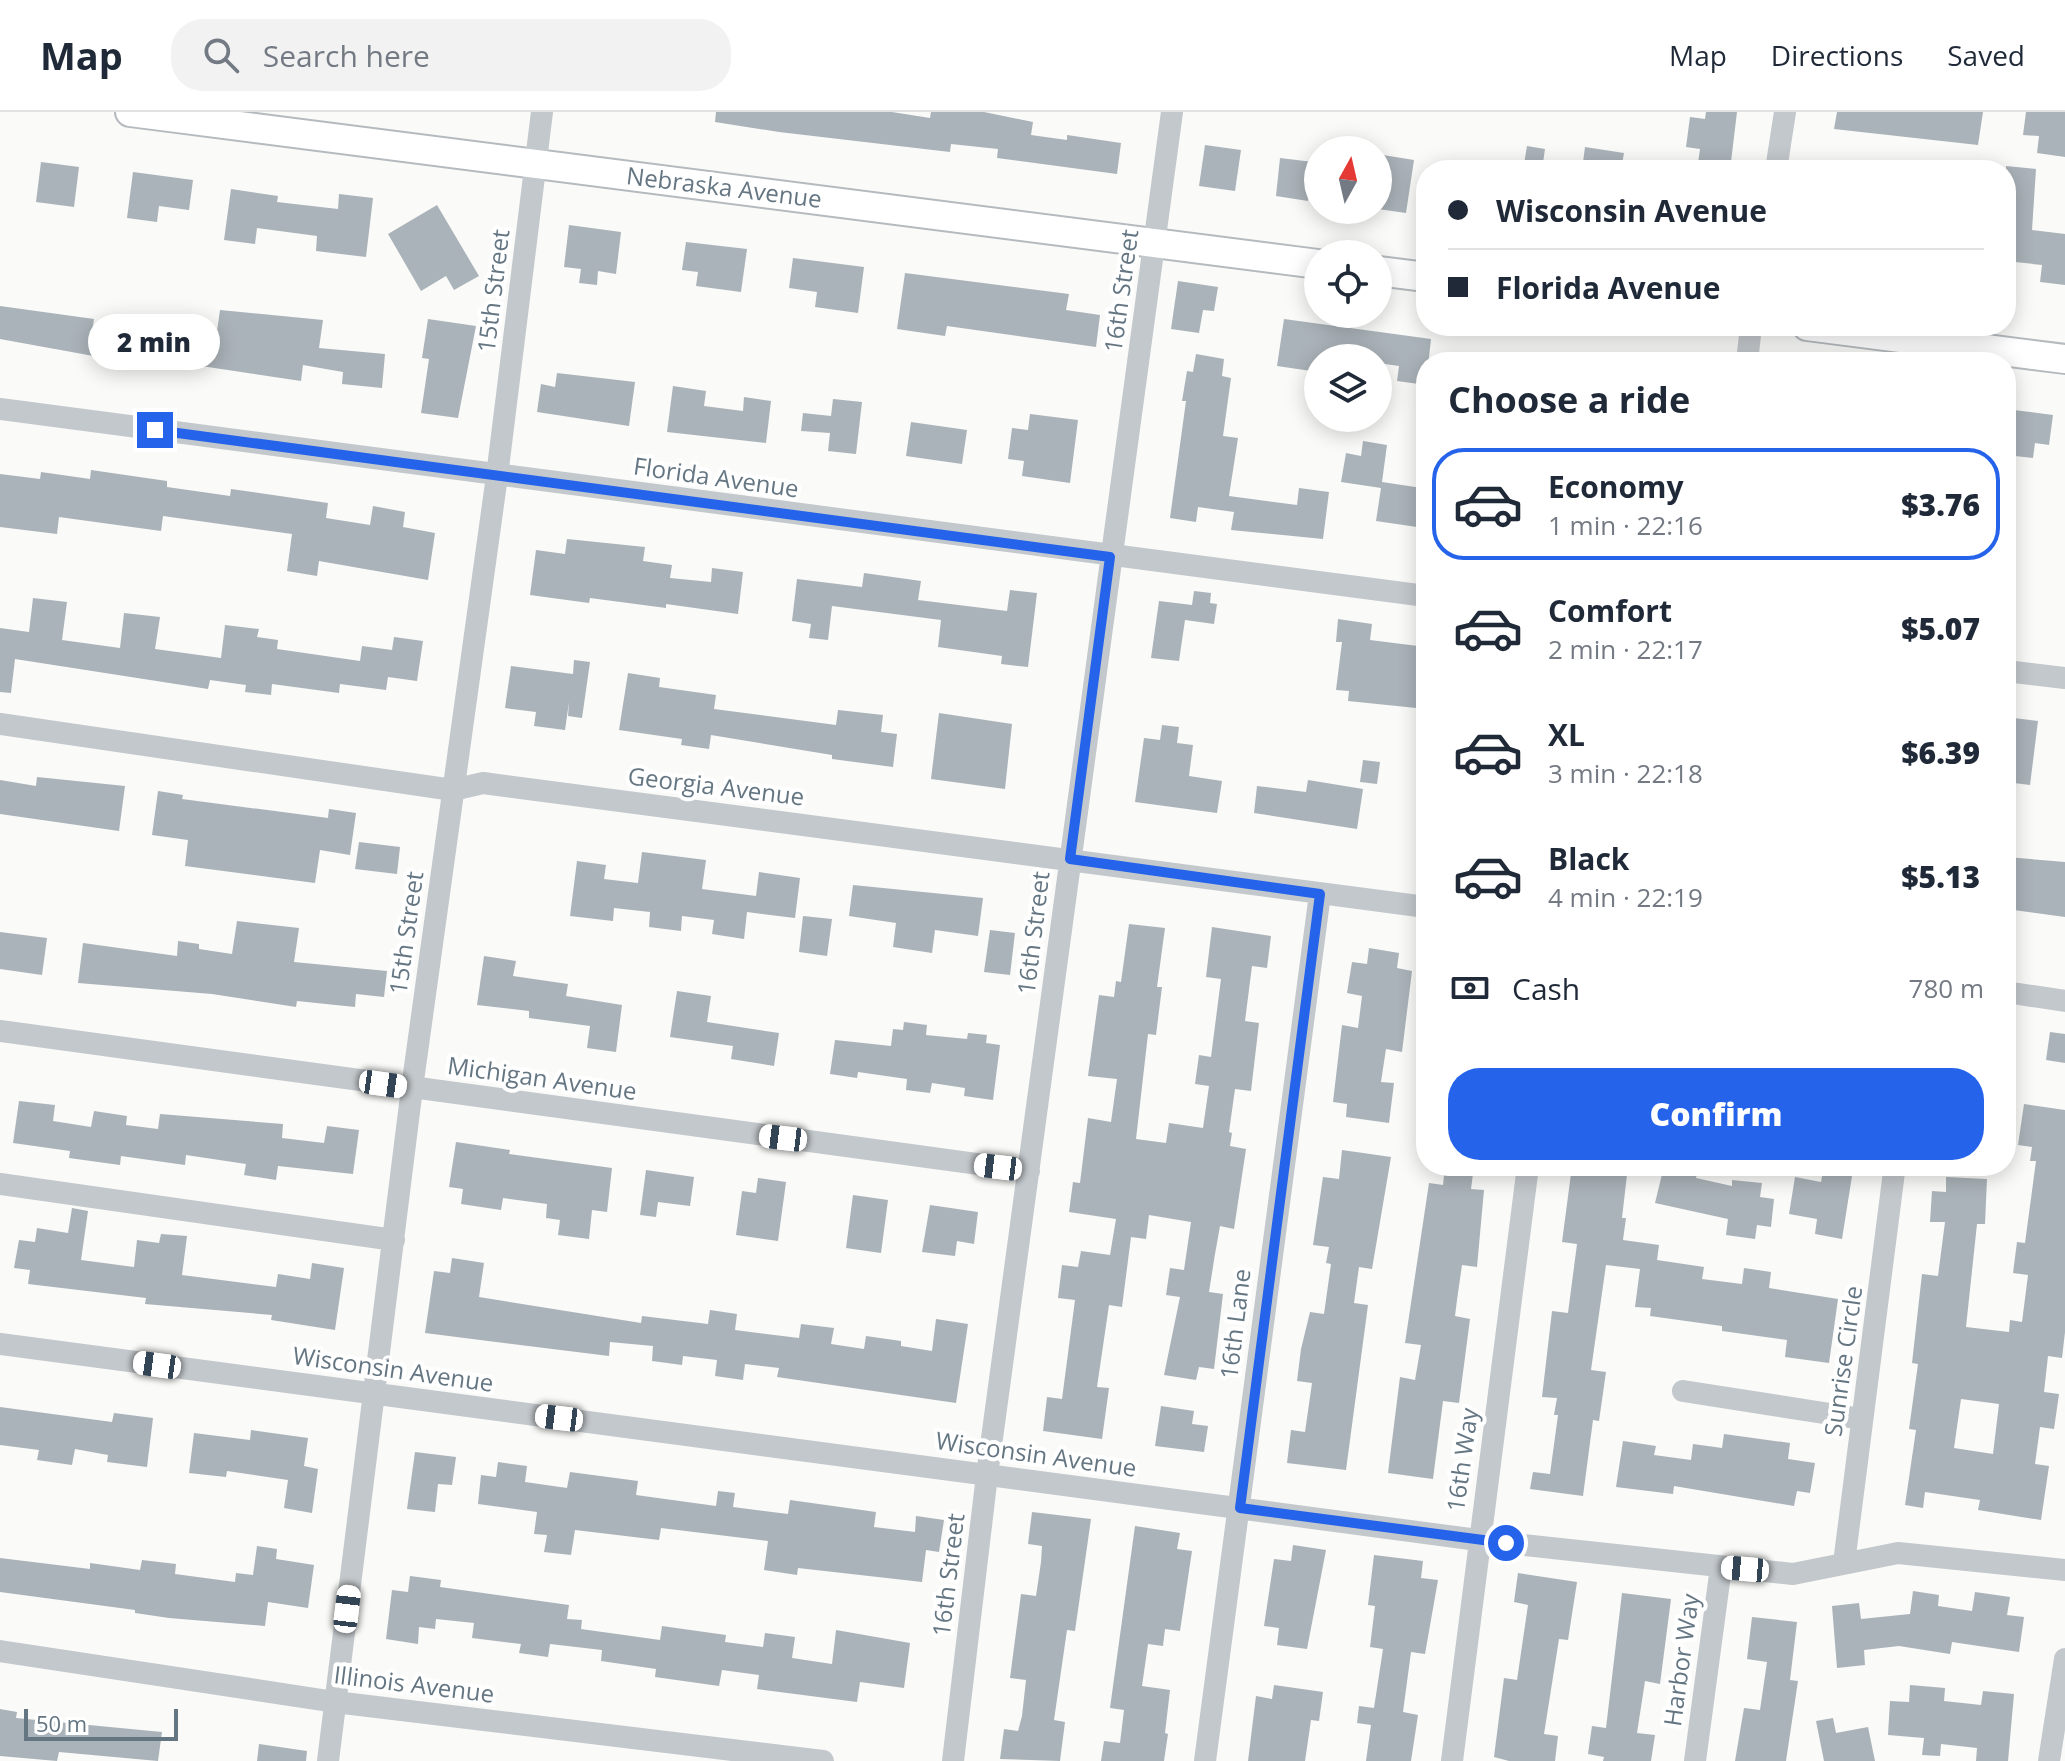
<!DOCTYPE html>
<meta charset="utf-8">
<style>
body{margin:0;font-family:"Open Sans",sans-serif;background:#f2f2f3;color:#1f2937;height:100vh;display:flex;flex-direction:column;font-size:30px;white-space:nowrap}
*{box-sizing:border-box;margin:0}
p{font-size:26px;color:#747a83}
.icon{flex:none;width:44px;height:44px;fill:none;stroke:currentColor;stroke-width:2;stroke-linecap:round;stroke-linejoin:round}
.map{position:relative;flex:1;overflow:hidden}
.side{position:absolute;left:1416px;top:240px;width:600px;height:824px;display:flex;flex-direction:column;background:#fff;border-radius:32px;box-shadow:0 4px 20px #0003}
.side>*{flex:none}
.guide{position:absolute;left:1416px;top:48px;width:600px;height:176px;border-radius:32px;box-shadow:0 4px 20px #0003;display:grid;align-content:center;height:176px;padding:0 32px;background:#fff}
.needle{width:52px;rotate:8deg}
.buttons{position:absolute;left:1304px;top:24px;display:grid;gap:16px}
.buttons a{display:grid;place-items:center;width:88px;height:88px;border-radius:50%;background:#fff;box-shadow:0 4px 20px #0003;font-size:40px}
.scale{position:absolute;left:24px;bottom:20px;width:154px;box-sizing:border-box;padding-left:8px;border:4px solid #657683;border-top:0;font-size:22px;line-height:28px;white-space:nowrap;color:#657683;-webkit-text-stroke:6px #fff;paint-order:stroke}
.end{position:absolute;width:36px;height:36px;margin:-18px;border:10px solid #2563eb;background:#fff;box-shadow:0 0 0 4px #fff}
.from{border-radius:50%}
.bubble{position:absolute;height:56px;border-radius:28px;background:#fff;box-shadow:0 4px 20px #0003;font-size:26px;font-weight:800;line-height:56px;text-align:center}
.car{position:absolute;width:24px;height:48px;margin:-24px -12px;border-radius:10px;box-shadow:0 0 6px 2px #0007;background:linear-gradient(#fff 24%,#345 0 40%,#fff 0 76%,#345 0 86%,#fff 0)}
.guide b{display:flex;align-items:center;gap:28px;height:76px;font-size:30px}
.guide b+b{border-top:2px solid #e0e1e3}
.guide i{width:20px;height:20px;background:#1f2937}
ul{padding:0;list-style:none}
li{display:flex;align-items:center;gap:24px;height:112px;margin:0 16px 12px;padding:0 16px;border:4px solid transparent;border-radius:32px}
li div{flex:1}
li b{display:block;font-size:30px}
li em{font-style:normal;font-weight:800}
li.current{border-color:#2563eb}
li>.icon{width:72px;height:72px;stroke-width:1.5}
h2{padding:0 32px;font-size:36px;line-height:96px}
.pay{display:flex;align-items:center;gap:20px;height:88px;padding:0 32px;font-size:30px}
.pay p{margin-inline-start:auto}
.action{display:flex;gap:16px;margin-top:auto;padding:16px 32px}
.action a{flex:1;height:92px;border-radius:32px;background:#2563eb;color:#fff;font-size:32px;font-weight:800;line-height:92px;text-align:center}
header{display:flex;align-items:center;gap:48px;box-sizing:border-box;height:112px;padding:0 40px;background:#fff;border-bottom:2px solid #e0e1e3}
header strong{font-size:38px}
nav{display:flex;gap:44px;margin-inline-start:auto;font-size:28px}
.search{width:560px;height:72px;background:#f2f2f3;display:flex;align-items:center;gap:20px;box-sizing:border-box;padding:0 28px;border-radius:32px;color:#747a83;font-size:30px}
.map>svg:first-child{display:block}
</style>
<header>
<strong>Map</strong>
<div class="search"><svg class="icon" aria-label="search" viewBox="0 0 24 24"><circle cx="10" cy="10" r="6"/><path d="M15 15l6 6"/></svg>Search here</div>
<nav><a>Map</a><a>Directions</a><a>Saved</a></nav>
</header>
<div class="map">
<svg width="2065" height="1649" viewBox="0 0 2065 1649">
<rect width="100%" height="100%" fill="#fafaf8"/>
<path fill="#aab3b9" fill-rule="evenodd" d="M716 0H892L930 6 931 0H984L1033 10 1031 23 1067 28V23L1121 31 1117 62 997 46 998 37 951 32 950 40 779 20 715 10Z
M1706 0H1737L1730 58H1697L1700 37 1686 35 1690 5 1705 7Z
M1837 0H1983L1978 33 1834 17Z
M2026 0H2065V45L2037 41 2039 24 2023 23Z
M1205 33 1241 38 1235 79 1199 74Z
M1527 34 1545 37 1542 58H1523Z
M1585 35 1624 41 1621 58H1582Z
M1383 43 1414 48 1406 101 1378 97Z
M1280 46 1313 50 1308 89 1276 84Z
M41 50 79 55 74 95 36 90Z
M2006 54 2036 57 2032 118 2065 122V173L2040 170 2042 153 2006 149 2010 76 2006 75Z
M133 60 193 68 189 98 159 94 157 110 127 106Z
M231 77 278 84 277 90 338 97 339 82 373 86 366 145 316 139 317 124 257 116 255 132 224 128Z
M437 93 479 164 454 178 446 164 421 179 388 122Z
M569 113 621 120 616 162 598 159 597 173 579 171 581 157 564 155Z
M686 130 747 137 741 180 696 174 698 160 682 158Z
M793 146 864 155 858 201 815 195 817 180 789 176Z
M905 161 1069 182 1066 198 1100 203 1096 235 947 214 945 224 897 217Z
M1178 169 1218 175 1214 199 1203 198 1199 221 1171 217Z
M0 194 94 207 92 221 112 224 110 247 0 227Z
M220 198 323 208 319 236 385 242 382 276 342 272 343 260 303 253 301 269 148 246 153 210 217 219Z
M428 207 476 214 458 306 421 301 429 247 422 246Z
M1284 207 1431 227 1426 273 1397 269 1399 254 1378 251V246H1318V260L1277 254Z
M1196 242 1224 247 1222 264 1231 266 1223 324 1238 326 1229 384 1297 393 1299 376 1329 380 1323 427 1231 418 1234 400 1198 395 1196 410 1170 406 1186 289H1182L1187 259 1193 260Z
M557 261 635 270 629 314 537 300 541 272 555 275Z
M673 274 706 279 704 294 743 299 744 285 771 289 766 331 667 320Z
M833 287 862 290 856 342 828 339 830 321 801 319 803 301 831 304Z
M2006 297 2053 303 2049 333 2035 331 2033 346 2006 343Z
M1030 302 1078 308 1070 371 1022 364 1024 349 1008 347 1012 316 1028 318Z
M911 310 967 318 962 352 906 344Z
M1363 329 1387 333 1382 370 1422 376 1417 415 1376 409 1381 376 1341 370 1346 341 1361 344Z
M91 358 167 369V375L230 384 231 377 328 391 326 406 370 413 373 394 405 400 403 415 435 421 428 468 319 449 317 464 287 459 292 422 163 404 161 419 59 405 57 422 0 415V362L40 367 41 360 90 367Z
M567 427 645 435 643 449 672 453 670 466 711 470 712 456 743 460 738 502 666 492V496L590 486 589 491 530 483 536 438 565 442Z
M864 461 921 469 918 488 1007 499 1010 478 1037 481 1028 555 1001 552 1002 544 938 535 941 508 832 494 828 528 809 526 811 512 792 509 797 467 862 475Z
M1194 479 1211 481 1210 491 1217 492 1214 512 1185 508 1179 549 1151 546 1159 489 1192 493Z
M33 486 67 490 62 528 120 536 124 501 160 505 155 537 221 546 225 513 259 517 257 525 278 528 277 537 360 549 362 534 392 538 394 525 423 529 417 569 388 565 386 578 340 572 339 581 272 572 271 583 245 580 246 573 210 568 208 577 15 547 11 581 0 580V516L29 520Z
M1338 507 1372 512 1370 528 1426 535V597L1348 589 1349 579 1336 578 1342 530H1336Z
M574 548 590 550 582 606 568 604 569 590 565 618 534 614 536 600 505 596 511 554 573 562Z
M628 561 660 566 659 575 716 583 714 597 836 613 838 598 883 603 881 620 897 622 893 655 832 647V643L711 623 709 637 681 633 682 627 619 618Z
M939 601 1012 612 1005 677 931 667Z
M2006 605 2038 609 2030 673 2006 670Z
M1162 613 1179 615 1177 631 1193 633 1189 664 1222 669 1217 701 1135 690 1144 626 1160 628Z
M1363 648 1380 650 1377 672 1360 670Z
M37 665 125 674 119 719 0 702V668L36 674Z
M1308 668 1363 677 1357 717 1254 701 1257 674 1306 680Z
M158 679 183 683 182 687 328 706 329 697 356 701 350 743 320 738 315 771 185 754 188 728 152 723Z
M359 730 400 735 397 762 355 757Z
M642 740 706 748 702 777 756 784 759 760 800 766 795 806 747 800 744 827 712 822 714 808 682 804 681 819 649 815 650 800 614 796 613 809 570 804 577 749 606 753 604 767 638 771Z
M2006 745 2065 750V805L2006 797Z
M853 773 983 786 978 824 935 818 932 841 893 835 896 811 849 804Z
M803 804 832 807 827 844 799 840Z
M237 809 299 816 294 850 387 859 384 885 356 882 355 895 297 889 296 895 212 882 78 871 83 831 177 844 178 829 199 832V837L232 842Z
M1129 812 1165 816 1157 875H1162L1156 923 1148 922 1136 1027 1166 1031 1169 1011 1203 1016 1209 974 1195 972 1199 943 1211 945 1221 867 1206 865 1212 815 1271 824 1267 856 1252 854 1245 909 1259 911 1251 979 1235 977 1229 1020 1232 1021 1230 1034 1246 1037 1234 1117 1220 1114 1215 1142 1209 1180 1223 1182 1214 1257 1199 1255 1196 1268 1164 1263 1180 1185 1166 1183 1170 1156 1184 1158 1191 1110 1149 1103 1146 1127 1131 1125 1122 1195 1109 1193 1097 1275 1109 1276 1102 1327 1043 1319 1047 1285 1062 1287 1075 1188 1058 1186 1062 1153 1078 1155 1081 1139 1110 1143 1116 1107 1069 1100 1073 1070 1080 1071 1088 1006 1111 1010 1117 967 1088 964 1099 883 1114 885 1116 869 1121 870Z
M990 818 1015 821 1010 863 984 860Z
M0 820 47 826 42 863 0 857Z
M1369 836 1399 841 1397 856 1412 859 1402 940 1386 937 1381 970 1394 971 1389 1011 1346 1005 1347 992 1333 990 1342 913 1358 916 1362 884 1347 881 1352 850 1367 852Z
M484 844 516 849 513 864 568 872 566 884 622 893 616 940 587 936 590 914 529 906V899L477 893Z
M677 879 711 884 707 910 779 921 774 954 731 947 733 934 670 925Z
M904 910 927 913 926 923 967 927 968 921 987 923 986 931 1000 933 993 988 964 984 965 976 932 971 930 981 906 978 907 967 858 960 857 966 830 962 835 928 891 934 893 917 903 918Z
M2050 920 2065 922V951L2046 948Z
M19 989 55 993 53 1009 91 1015 94 999 127 1004 126 1013 158 1017 160 1002 283 1012 282 1026 324 1031 327 1014 359 1018 353 1062 278 1054 276 1068 244 1063 246 1052 186 1043 185 1053 121 1044 120 1053 69 1046 70 1039 13 1031Z
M2024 992 2065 998V1220L2062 1246 2048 1244 2044 1280 2059 1282 2054 1317 2040 1315 2035 1352 2049 1354 2041 1408 1978 1398 1980 1388 1925 1380 1923 1396 1905 1393 1916 1318 1909 1317 1918 1252 1912 1251 1922 1162 1938 1164 1945 1110H1930L1932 1079 1946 1080V1065L1987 1067 1985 1112H1977L1966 1215 2009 1220 2010 1208 2022 1210 2028 1163 2013 1161 2017 1130 2025 1131 2036 1049H2030L2032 1035 2018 1033ZM1961 1287 1999 1292 1993 1342 1954 1336Z
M456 1030 510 1038 509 1042 612 1056 607 1100 592 1098 589 1127 558 1123 560 1108 546 1106 547 1092 503 1086 501 1098 461 1092 463 1077 449 1075Z
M1342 1038 1391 1045 1372 1157 1359 1155 1354 1191 1368 1193 1346 1358 1287 1351 1291 1318 1305 1320 1312 1271 1297 1269 1301 1237 1310 1200 1324 1202 1331 1152 1326 1151 1329 1135 1313 1133 1323 1065 1339 1067Z
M1445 1054H1474L1471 1077 1484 1078 1477 1155 1462 1153 1457 1188 1455 1204 1470 1207 1459 1291 1443 1289 1433 1367 1388 1361 1400 1265 1415 1268 1421 1233 1405 1231 1429 1071 1443 1073Z
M1572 1054H1628L1622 1106H1626L1623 1128 1659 1133 1657 1148 1704 1155 1702 1167 1742 1172 1744 1156 1771 1160 1769 1176 1838 1187 1829 1251 1785 1245 1787 1228 1722 1219V1214L1650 1204 1651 1196 1635 1195 1640 1157 1606 1153 1591 1258 1606 1260 1599 1309 1593 1308 1583 1384 1530 1377 1533 1360 1550 1362 1558 1303H1554L1557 1286 1542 1285 1552 1199 1568 1201 1577 1132 1562 1130Z
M1664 1054H1699L1696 1066 1732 1074V1068L1762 1071 1760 1085 1774 1087 1771 1115 1757 1113 1755 1127 1726 1123 1728 1107 1655 1091Z
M646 1058 694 1065 690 1094 658 1090 656 1105 640 1103Z
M1823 1059 1852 1064 1842 1127 1815 1122 1817 1107 1789 1102 1795 1065 1821 1070Z
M758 1066 786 1070 778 1129 736 1123 742 1079 756 1081Z
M853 1083 888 1088 881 1141 846 1136Z
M930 1093 978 1100 974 1132 957 1129 955 1144 922 1140Z
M72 1096 88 1099 81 1148 134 1155 137 1128 159 1131 161 1122 187 1124 182 1163 276 1175 278 1162 310 1167 312 1151 344 1156 335 1218 271 1208 272 1203 145 1192 146 1186 28 1172 30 1158 14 1156 19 1128 35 1130 37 1116 68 1121Z
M452 1146 484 1151 479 1185 641 1211 642 1204 708 1212 710 1198 737 1202 735 1218 799 1226 801 1212 834 1216 831 1232 864 1237 866 1224 901 1229V1234L932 1239 936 1207 968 1212 956 1291 777 1265 779 1256 745 1252 743 1268 715 1264 717 1248 683 1244 682 1253 652 1249 653 1234 610 1230 609 1244 425 1221 434 1159 450 1161Z
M1161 1294 1194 1299 1192 1312 1208 1314 1204 1340 1155 1334Z
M0 1295 112 1310 114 1301 153 1306 147 1355 107 1350 108 1343 75 1337 72 1353 37 1348 39 1338 0 1333Z
M251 1318 308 1326 304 1354 318 1357 312 1401 284 1396 288 1368 227 1359 226 1365 189 1361 194 1321 250 1328Z
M1724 1322 1790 1331 1788 1347 1815 1351 1810 1381 1797 1379 1794 1394 1674 1374 1673 1382 1616 1375 1623 1329 1656 1334 1654 1343 1691 1348 1693 1332 1722 1336Z
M415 1340 456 1345 452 1373 438 1372 435 1400 407 1397Z
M498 1350 527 1354 525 1370 567 1376 570 1360 638 1369 636 1383 716 1394 718 1379 735 1381 733 1395 788 1402 790 1388 876 1400 874 1415 915 1420 916 1404 944 1408 939 1440 926 1438 922 1470 798 1456 797 1463 764 1458 768 1429 661 1416 659 1428 575 1418 571 1443 544 1440 547 1423 534 1422 537 1400 478 1392 481 1363 496 1365Z
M1032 1400 1091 1407 1075 1519 1067 1518 1054 1608 1065 1610 1060 1649 1000 1647 1004 1617 1018 1619 1022 1604 1026 1568 1010 1566 1021 1482 1036 1484 1041 1450 1042 1434 1028 1432Z
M1135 1414 1180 1421 1177 1437 1192 1439 1180 1519 1165 1517 1163 1534 1148 1532 1142 1574 1170 1578 1165 1621 1168 1622 1164 1649H1101L1104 1629 1120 1631 1124 1598 1110 1596Z
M1293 1433 1326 1438 1307 1537 1277 1533 1279 1516 1264 1514 1274 1447 1291 1449Z
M257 1434 277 1437 276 1447 314 1453 308 1496 268 1490 265 1514 169 1506 135 1501V1498L0 1480V1446L90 1457V1451L140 1458 142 1448 176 1452 175 1462 235 1470 236 1461 253 1463Z
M1374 1443 1423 1449 1421 1466 1438 1468 1425 1542 1411 1540 1403 1600 1418 1603 1411 1649H1366L1371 1613 1357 1611 1359 1594 1374 1596 1383 1537 1370 1535 1375 1494 1368 1493Z
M1518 1461 1577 1470 1568 1528 1559 1527 1544 1622 1558 1624 1555 1649H1509L1494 1645 1504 1566 1517 1568 1528 1493 1514 1490Z
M410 1464 441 1468 440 1475 569 1493 567 1507 582 1508 581 1517 660 1528 662 1514 726 1523 725 1530 763 1535 765 1521 795 1525 792 1546 832 1552 836 1518 910 1531 904 1576 860 1570 857 1590 757 1577 759 1563 722 1558 719 1574 655 1565 656 1557 601 1549 602 1538 550 1532 548 1545 519 1541 521 1532 472 1526 474 1511 436 1507 435 1517 419 1515 418 1532 386 1527 392 1478 408 1480Z
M1913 1479 1939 1483 1938 1494 1972 1499 1975 1480 2010 1485 2007 1503 2024 1505 2019 1540 1952 1530 1950 1542 1899 1534 1864 1538 1865 1553 1837 1556 1832 1494 1859 1491 1861 1507 1910 1502Z
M1622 1481 1671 1487 1660 1572 1645 1569 1637 1621 1655 1623 1651 1649H1603L1604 1645 1588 1642 1592 1614 1606 1616Z
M1752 1505 1797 1510 1790 1568 1798 1569 1786 1649H1735L1744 1596 1760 1598 1767 1550 1747 1547Z
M1274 1573 1323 1580 1319 1609 1311 1608 1305 1649H1248L1256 1584 1272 1587Z
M1910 1573 1945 1576 1944 1589 1981 1593 1983 1579 2014 1582 2008 1649H1976L1977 1636 1941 1632 1940 1644 1922 1643 1924 1626 1888 1623 1890 1589 1909 1590Z
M0 1597 17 1600 16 1606 162 1620 158 1649 59 1640 57 1649 0 1644Z
M1833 1606 1836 1621 1868 1615 1875 1649H1824L1816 1609Z
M259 1632 307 1639 306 1649H257Z"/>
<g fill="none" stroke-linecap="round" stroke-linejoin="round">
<defs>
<path id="major" d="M130 0 1318 152
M1378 159 1426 165
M1807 214 2065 247"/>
</defs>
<use href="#major" stroke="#b5babe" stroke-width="32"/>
<path stroke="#c3c8cc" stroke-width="22" d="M1776 58 1785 0
M1747 250 1751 214
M0 297 1426 484
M2006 559 2065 566
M0 612 453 678 483 671 1426 795
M2006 880 2065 889
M0 919 1029 1059
M0 1072 394 1128
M0 1232 1478 1428 1793 1462 1898 1441 2065 1458
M1683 1279 1862 1307
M1844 1451 1894 1060 1892 1054
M0 1539 335 1590 823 1649
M328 1649 412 976 497 364 542 0
M953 1649 987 1363 1172 0
M1205 1649 1320 782
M1452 1649 1528 1054
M1695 1649 1721 1455
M2049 1649 2065 1547"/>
<use href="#major" stroke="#fff" stroke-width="28"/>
</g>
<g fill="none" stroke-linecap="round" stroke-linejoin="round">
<path stroke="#2563eb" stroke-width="10" d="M155 318 1110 445 1070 747 1320 782 1240 1396 1506 1431"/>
</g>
<g text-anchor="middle" stroke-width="8" stroke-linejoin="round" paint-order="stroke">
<g font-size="24" fill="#657683" stroke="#fff">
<text transform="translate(724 76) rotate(7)" y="8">Nebraska Avenue</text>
<text transform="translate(494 179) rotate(-83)" y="8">15th Street</text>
<text transform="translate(1122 179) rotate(-82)" y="8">16th Street</text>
<text transform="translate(716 366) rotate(8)" y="8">Florida Avenue</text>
<text transform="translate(716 675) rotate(7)" y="8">Georgia Avenue</text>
<text transform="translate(407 821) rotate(-82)" y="8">15th Street</text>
<text transform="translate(1034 821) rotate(-83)" y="8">16th Street</text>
<text transform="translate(542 967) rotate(8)" y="8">Michigan Avenue</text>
<text transform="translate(1236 1212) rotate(-83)" y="8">16th Lane</text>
<text transform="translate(1844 1249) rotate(-82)" y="8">Sunrise Circle</text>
<text transform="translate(393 1258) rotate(8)" y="8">Wisconsin Avenue</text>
<text transform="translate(1036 1343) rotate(8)" y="8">Wisconsin Avenue</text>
<text transform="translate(1463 1348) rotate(-82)" y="8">16th Way</text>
<text transform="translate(949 1463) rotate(-83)" y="8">16th Street</text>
<text transform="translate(1682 1548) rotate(-82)" y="8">Harbor Way</text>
<text transform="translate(414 1573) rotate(7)" y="8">Illinois Avenue</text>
</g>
</g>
</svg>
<div class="buttons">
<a><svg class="needle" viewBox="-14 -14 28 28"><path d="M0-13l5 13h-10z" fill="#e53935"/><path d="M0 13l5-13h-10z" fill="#747a83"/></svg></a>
<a><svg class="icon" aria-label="locate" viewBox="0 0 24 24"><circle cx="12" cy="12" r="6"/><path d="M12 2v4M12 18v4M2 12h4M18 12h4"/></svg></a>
<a><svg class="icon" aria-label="layers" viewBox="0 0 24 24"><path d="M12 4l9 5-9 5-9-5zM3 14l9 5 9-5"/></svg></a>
</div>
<div class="scale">50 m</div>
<i class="end from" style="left:1506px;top:1431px"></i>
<i class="end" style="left:155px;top:318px"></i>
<div class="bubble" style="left:88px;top:202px;width:132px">2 min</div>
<i class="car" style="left:383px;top:972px;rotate:98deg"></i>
<i class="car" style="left:783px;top:1026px;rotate:277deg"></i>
<i class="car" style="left:998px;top:1055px;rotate:277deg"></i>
<i class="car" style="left:157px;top:1253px;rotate:278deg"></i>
<i class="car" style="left:559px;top:1306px;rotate:277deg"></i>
<i class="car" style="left:1745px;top:1457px;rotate:275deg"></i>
<i class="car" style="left:347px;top:1497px;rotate:7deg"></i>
<div class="guide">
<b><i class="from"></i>Wisconsin Avenue</b>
<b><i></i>Florida Avenue</b>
</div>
<section class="side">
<h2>Choose a ride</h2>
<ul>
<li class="current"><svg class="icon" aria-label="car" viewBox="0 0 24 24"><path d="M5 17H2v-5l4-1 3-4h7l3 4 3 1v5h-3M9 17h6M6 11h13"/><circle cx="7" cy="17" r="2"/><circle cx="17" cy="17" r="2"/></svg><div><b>Economy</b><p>1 min · 22:16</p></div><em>$3.76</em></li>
<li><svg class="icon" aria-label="car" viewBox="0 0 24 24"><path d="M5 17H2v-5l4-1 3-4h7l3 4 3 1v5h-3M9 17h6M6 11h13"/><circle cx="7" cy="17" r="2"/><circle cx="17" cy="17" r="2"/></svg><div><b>Comfort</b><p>2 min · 22:17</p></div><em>$5.07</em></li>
<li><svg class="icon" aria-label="car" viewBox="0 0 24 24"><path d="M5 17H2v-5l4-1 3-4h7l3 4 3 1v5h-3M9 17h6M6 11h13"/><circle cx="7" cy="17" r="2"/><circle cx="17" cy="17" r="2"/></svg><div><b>XL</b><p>3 min · 22:18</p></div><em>$6.39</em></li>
<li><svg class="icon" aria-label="car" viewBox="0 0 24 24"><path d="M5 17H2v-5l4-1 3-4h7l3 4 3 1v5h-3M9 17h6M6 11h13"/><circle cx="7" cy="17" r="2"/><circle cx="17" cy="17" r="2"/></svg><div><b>Black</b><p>4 min · 22:19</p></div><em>$5.13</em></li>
</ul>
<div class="pay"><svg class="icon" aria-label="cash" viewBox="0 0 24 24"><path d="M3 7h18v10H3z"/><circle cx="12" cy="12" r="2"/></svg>Cash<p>780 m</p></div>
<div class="action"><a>Confirm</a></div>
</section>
</div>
